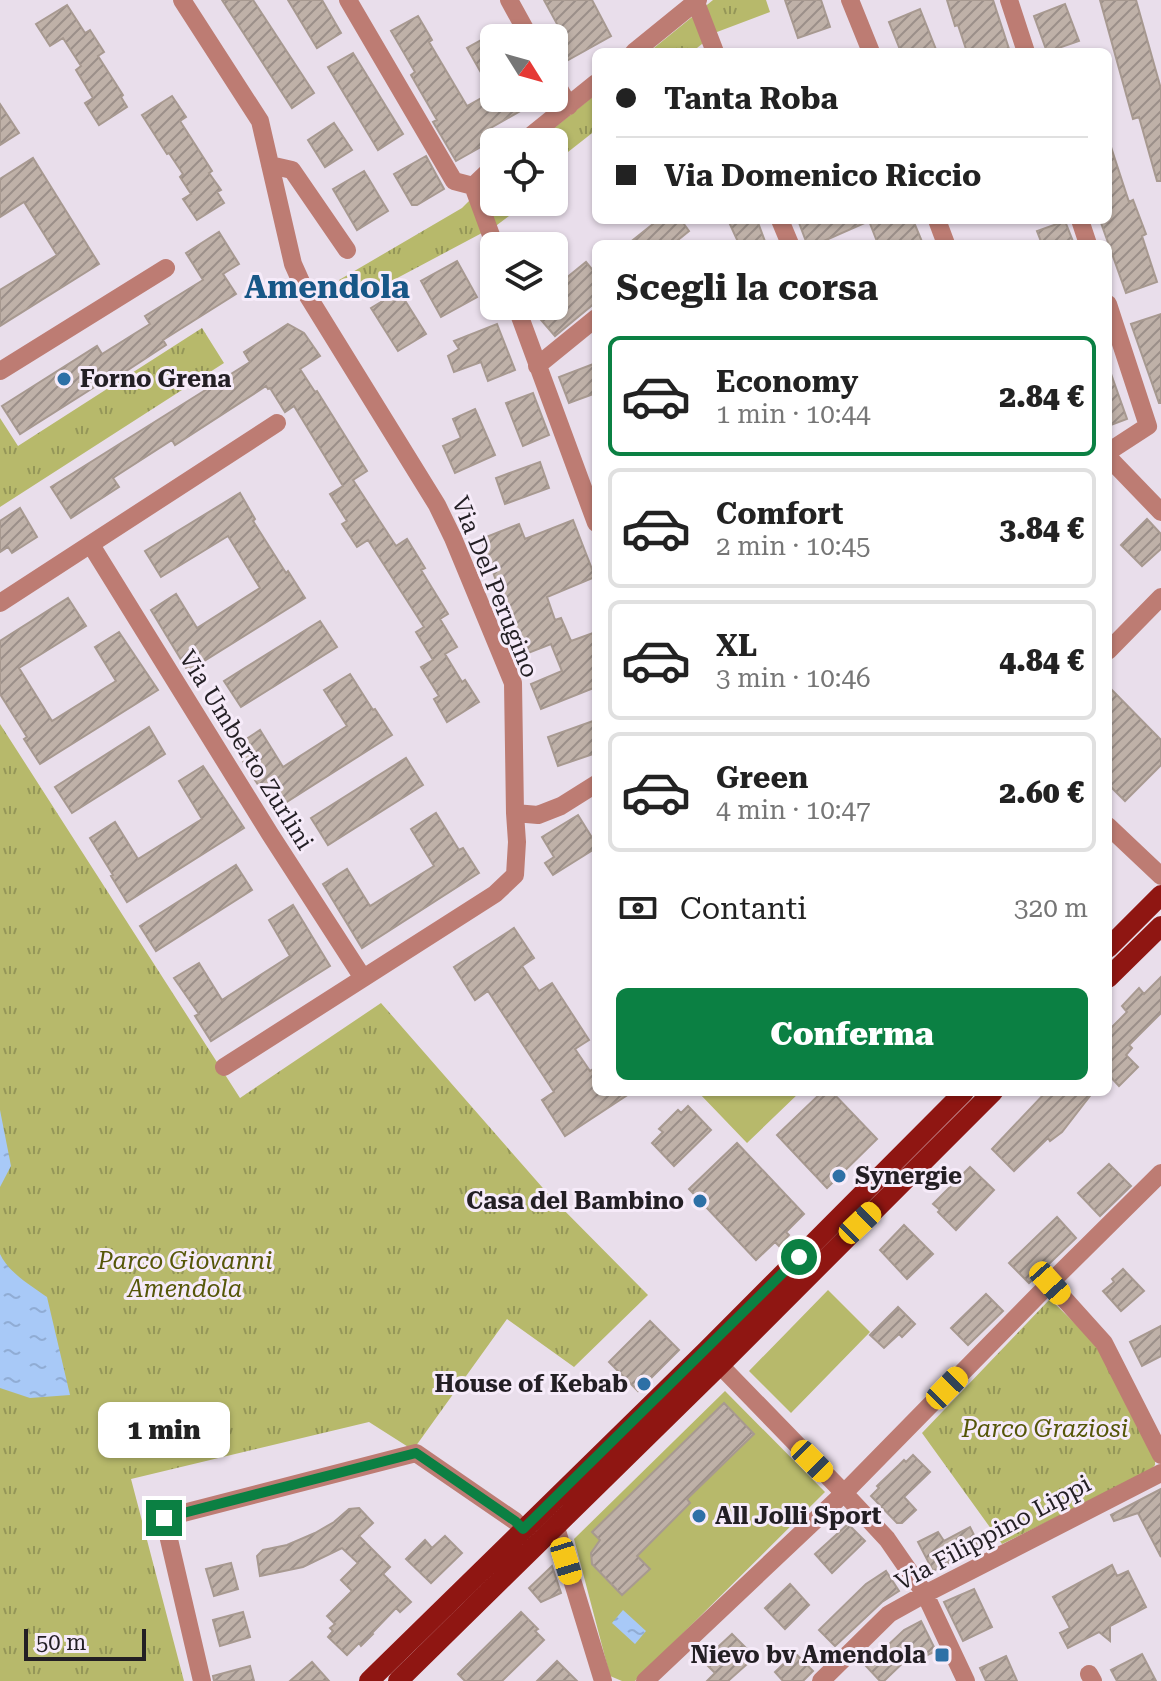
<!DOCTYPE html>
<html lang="it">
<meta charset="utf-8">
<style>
body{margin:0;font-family:"Roboto Serif",serif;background:#f6f6f6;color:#222;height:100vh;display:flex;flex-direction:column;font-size:30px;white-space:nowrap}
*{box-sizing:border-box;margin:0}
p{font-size:26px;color:#767676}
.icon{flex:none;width:44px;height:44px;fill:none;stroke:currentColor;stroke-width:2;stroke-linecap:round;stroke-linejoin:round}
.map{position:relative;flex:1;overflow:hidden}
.side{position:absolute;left:592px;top:240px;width:520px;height:856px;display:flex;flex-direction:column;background:#fff;border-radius:12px;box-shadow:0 2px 6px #0004}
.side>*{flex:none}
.hud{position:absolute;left:592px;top:48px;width:520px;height:176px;border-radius:12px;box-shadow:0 2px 6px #0004;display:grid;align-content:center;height:176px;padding:0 24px;background:#fff}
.needle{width:52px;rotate:127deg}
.fabs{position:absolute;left:480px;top:24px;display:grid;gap:16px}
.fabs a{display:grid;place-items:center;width:88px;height:88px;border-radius:12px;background:#fff;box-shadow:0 2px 6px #0004;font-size:40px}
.scale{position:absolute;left:24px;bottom:20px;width:122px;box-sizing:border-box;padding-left:8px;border:4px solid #231f24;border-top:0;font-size:22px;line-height:28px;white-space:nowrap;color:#231f24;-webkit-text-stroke:6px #f6ebf9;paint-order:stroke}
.end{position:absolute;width:36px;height:36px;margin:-18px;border:10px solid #0b8043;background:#fff;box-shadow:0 0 0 4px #fff}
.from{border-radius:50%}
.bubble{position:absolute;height:56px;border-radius:12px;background:#fff;box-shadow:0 2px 6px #0004;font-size:26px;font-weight:800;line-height:56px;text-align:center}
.car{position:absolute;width:24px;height:48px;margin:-24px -12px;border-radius:10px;box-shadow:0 0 6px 2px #0007;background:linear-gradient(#f5c518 24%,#345 0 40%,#f5c518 0 76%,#345 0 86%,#f5c518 0)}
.hud b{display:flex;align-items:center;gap:28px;height:76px;font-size:30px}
.hud b+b{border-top:2px solid #e0e0e0}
.hud i{width:20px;height:20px;background:#222}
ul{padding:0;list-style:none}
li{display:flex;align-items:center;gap:24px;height:120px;margin:0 16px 12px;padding:0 8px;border:4px solid #e0e0e0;border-radius:12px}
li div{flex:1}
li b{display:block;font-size:30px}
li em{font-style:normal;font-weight:800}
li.on{border-color:#0b8043}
li>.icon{width:72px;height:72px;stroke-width:1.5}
h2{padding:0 24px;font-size:36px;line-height:96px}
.pay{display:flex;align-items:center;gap:20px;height:88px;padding:0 24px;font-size:30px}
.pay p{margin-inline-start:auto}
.cta{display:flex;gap:16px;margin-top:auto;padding:16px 24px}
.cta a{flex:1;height:92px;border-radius:12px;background:#0b8043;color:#fff;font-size:32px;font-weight:800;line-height:92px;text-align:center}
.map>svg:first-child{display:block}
</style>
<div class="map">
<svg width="1161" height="1681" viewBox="0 0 1161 1681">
<defs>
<pattern id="park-tufts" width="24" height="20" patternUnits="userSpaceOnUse" patternTransform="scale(2)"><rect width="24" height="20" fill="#b7b96b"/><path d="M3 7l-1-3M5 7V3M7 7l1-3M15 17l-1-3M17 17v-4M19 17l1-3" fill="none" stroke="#949658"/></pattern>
<pattern id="water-ripples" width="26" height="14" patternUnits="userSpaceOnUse" patternTransform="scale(2)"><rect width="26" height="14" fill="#a8c9f7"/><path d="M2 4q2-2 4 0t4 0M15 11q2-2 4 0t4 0" fill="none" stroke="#90acd4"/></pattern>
<pattern id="building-hatch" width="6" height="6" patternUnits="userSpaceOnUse" patternTransform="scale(2)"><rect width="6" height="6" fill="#bfb1a8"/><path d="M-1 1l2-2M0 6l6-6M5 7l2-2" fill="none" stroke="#9b8f89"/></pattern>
</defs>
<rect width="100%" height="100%" fill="#e9deeb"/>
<path fill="#b7b96b" d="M698 1092H800L747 1143Z
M828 1290 870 1332 791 1413 749 1371Z
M725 1391 825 1492 635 1681H622L610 1676 574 1539Z"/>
<path fill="url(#park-tufts)" d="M713 0H766L770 12 717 32 692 52H649Z
M596 94V130L554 163V142H537Z
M494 176V202H528L497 225 354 301 339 280 462 208Z
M202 328 224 363 0 507V418L18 446Z
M0 724 240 1098 381 1003 549 1195 648 1295 574 1367 507 1319 413 1450 369 1422 131 1479 184 1681H0Z
M1050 1299 1097 1345 1155 1460V1465L1149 1472 1002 1544 922 1433Z"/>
<path fill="url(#water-ripples)" d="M0 1110 11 1166 0 1187Z
M0 1254C9 1273 30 1285 47 1297L70 1395 30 1398 0 1388Z
M623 1610 646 1631 635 1644 612 1623Z"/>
<path fill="url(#building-hatch)" stroke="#a79990" stroke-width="2" d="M222 0H253L314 93 292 108Z
M288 0H322L341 33 317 48Z
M544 0H592L611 36 563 63 554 46 553 38 562 33Z
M785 0H821L830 27 798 38Z
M947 0H993L1010 52H967L958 25 955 26Z
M1100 0H1136L1161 89V181H1157L1139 117 1133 119Z
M1065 4 1079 41 1047 52 1034 16Z
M67 5 85 33 90 30 104 52 98 56 123 95 121 97 127 107 99 125 85 103 93 98 76 70 81 66 63 38 50 46 36 24Z
M920 9 937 52H901L889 22Z
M418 16 432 40 429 42 467 106 492 92 467 48 494 33V98H543L482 133 488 143 456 161 433 122 437 120 411 75 415 72 391 31Z
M353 53 403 134 378 150 328 67Z
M172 96 186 117 180 121 212 171 209 173 221 190 217 192 224 203 197 220 183 199 191 194 180 177 183 174 169 153 167 154 142 115Z
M0 104 19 133 0 145Z
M334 123 352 150 325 167 308 140Z
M1108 147H1111L1129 202 1133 200 1146 234 1142 236 1157 282 1126 293 1100 220H1108Z
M426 156 444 189 417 205H412L394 174Z
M33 158 99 264 0 326V290L57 255 24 202 0 217V179Z
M364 171 388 211 357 230 333 189Z
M658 220H681L689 231 673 244H628Z
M728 220H757L766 244H739Z
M798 220H913L923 244H878L869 221 817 244H807Z
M1065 221 1074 244H1042L1037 231Z
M219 232 239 264 223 274 236 294 163 340 166 345 117 377 115 374 20 434 2 406 97 346 102 354 150 324 145 316 203 280 186 253Z
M457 261 477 297 441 317 421 281Z
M586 262 596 274V302L555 336 529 306H554V288Z
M399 291 426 334 398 351 371 308Z
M1161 314V403H1159L1131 324Z
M288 324 304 333 320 356 300 369 315 392 317 391 367 471 353 480 396 546 407 539 425 568 421 570 448 614 440 619 457 647 445 654 462 682 465 680 479 702 447 722 434 699 439 696 421 667 433 660 416 632 424 627 368 540 357 547 342 524 347 521 330 494 343 486 294 406 285 412 270 388 268 389 266 386 175 445 172 440 113 478 119 487 71 518 51 487 250 362 244 352Z
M497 324 515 370 488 381 481 362 454 372 448 356 459 349 454 341Z
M596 363V393L569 403 559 377Z
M1110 371 1127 419 1108 426V372Z
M533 393 549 435 523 446 506 403Z
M475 409 495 455 455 473 443 446 461 438 453 419Z
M540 462 549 488 505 504 496 478Z
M240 493 255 519 253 521 286 573 288 571 305 598 188 671 151 610 176 594 197 628 260 588 228 536 161 577 145 551Z
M20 508 37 537 12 553 8 547 0 552V521Z
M1147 519 1161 534V549L1142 566 1121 545Z
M573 520 595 577 547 597 555 620 561 618 571 641 596 632V687L541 709 531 684 562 671 551 644 523 655 481 539 519 524 525 539Z
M68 598 86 626 19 668 52 721 116 681 95 647 119 632 158 690 40 764 24 739 27 737 0 694V641Z
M320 621 337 647 241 707 224 681Z
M350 674 373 710 375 709 392 735 274 810 234 747 260 730 283 767 347 726 324 690Z
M1108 686 1161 740V765L1125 801 1108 784Z
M596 720V753L558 766 548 737Z
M149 727 165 754 72 813 55 787Z
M406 758 423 785 328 845 311 818Z
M203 766 244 828 127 902 111 876 113 875 90 838 115 822 138 859 202 819 179 781Z
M436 813 459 850 463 848 479 873 362 948 323 884 347 869 370 906 434 866 411 829Z
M578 815 596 844V848L553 875 545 863 554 857 542 837Z
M236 865 252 890 156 951 140 926Z
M293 905 330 966 211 1041 195 1016 199 1014 174 978 199 963 222 1000 290 956 269 920Z
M514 928 534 958 522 966 539 991 552 983 589 1040 575 1049 590 1071 596 1067V1092H632L565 1136 542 1100 554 1092 488 991 475 1000 454 967Z
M1161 977V1013L1129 1045 1132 1048 1126 1055 1138 1067 1119 1086 1108 1074V1031L1127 1012 1122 1006 1139 988 1144 994Z
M822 1092H832L877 1139 827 1188 777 1135Z
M1046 1092H1093L1062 1132 1050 1141 1048 1138 1014 1171 992 1149Z
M688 1106 711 1130 674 1166 652 1143 663 1132 659 1129 678 1110 681 1113Z
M737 1143 804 1214 786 1232 789 1235 779 1246 775 1242 756 1260 689 1189Z
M1109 1164 1131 1186 1100 1216 1078 1193Z
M970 1167 994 1190 956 1230 938 1212 940 1210 933 1204Z
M1057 1217 1076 1238 1029 1283 1009 1263Z
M904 1225 933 1254 907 1279 880 1250Z
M1123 1269 1144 1291 1121 1311 1103 1291 1114 1282 1112 1279Z
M986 1294 1003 1311 968 1345 951 1328Z
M898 1307 915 1324 902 1337 899 1334 884 1348 870 1335Z
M650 1321 679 1350 638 1391 609 1362Z
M1161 1326V1356L1142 1366 1130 1342Z
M724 1403 754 1434 687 1499 690 1503 637 1556 650 1569 622 1595 592 1564 591 1553 600 1540 592 1532Z
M913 1455 930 1472 904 1497 916 1510 902 1523H897L871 1496 879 1488 877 1486 899 1465 904 1460 906 1462Z
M1161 1489V1557L1138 1513 1114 1521 1111 1515Z
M359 1508 373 1523 359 1536 390 1567 383 1574 411 1602 400 1612 396 1608 372 1633 373 1634 361 1646 359 1643 347 1655 328 1637 333 1631 330 1628 335 1624 327 1616 352 1591 341 1580 358 1563 342 1548 303 1567 260 1576 257 1556 263 1550 287 1545 315 1533 334 1522 349 1509Z
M848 1524 865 1541 832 1573 815 1554Z
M970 1527 980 1547 933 1571 918 1542 938 1532 944 1541Z
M445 1536 462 1553 431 1583 406 1559 425 1540 432 1548Z
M231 1563 238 1589 214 1596 206 1569Z
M1112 1565 1117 1576 1128 1571 1146 1607 1110 1626V1641L1099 1632 1068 1648 1060 1633 1070 1628 1053 1597Z
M552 1566 561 1593 541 1602 529 1588Z
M886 1571 899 1591 882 1602 835 1646 819 1630 866 1584Z
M790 1584 809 1605 785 1629 765 1608Z
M974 1589 992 1627 963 1641 944 1602Z
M243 1612 250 1637 220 1646 213 1620Z
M521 1612 538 1629 535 1631 544 1640 502 1681H465L458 1674Z
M921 1621 936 1651 915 1661 912 1654 884 1681H880L866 1666 904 1630Z
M732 1634 755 1657 728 1681H707L715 1673 703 1661Z
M795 1653 813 1671 803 1681H783L775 1672Z
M1142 1654 1156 1681H1117L1111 1670Z
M1006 1656 1017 1681H986L980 1668Z
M557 1661 577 1681H537Z
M312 1662 329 1681H290Z
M250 1666 254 1681H214L213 1676Z"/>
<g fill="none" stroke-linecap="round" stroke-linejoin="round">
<path stroke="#bd7c73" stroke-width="18" d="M182 0 260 121 293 264 306 293 437 505 453 538 513 683 515 813 538 815 561 806 596 784
M348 0 454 181 473 186
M509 0 530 38
M695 0 715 52
M850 0 871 52
M1009 0 1026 52
M634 52 698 0
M554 80 569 106
M523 142 596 83
M270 165 292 170 347 250
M473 186 495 246
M473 186 494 166
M780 220 790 244
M937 220 946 244
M1080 220 1088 244
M1108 304 1148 426 1108 452
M516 306 596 523
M537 366 596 318
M0 371 166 268
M1108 457 1161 512
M91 545 270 834 363 978
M0 603 277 423
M1108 651 1161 597
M1108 826 1161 876
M224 1067 495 894 515 875 517 842 515 813
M1050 1283 1104 1343 1161 1455
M711 1356 844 1493 887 1539 925 1594 966 1681
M542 1521 557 1531 603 1681
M1089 1674 1093 1681
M202 1681 164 1518 416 1453 515 1521 523 1529
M645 1681 844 1493 1050 1283 1161 1173
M821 1681 889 1614 925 1594 1161 1473"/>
<path stroke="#8f1612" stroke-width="20" d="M1108 948 1161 895
M1108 978 1161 926
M369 1681 706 1351 964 1092
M398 1681 720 1365 993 1092"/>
</g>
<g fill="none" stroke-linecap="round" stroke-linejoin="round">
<path stroke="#0b8043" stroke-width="10" d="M164 1518 416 1453 515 1521 523 1529 799 1257"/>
</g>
<g fill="#2d70a6" stroke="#f6ebf9" stroke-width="3">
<circle cx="64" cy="379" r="8"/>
<circle cx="839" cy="1176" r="8"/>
<circle cx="700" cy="1201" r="8"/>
<circle cx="644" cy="1384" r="8"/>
<circle cx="699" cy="1516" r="8"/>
<rect x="934" y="1647" width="16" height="16" rx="4"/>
</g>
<g text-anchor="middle" stroke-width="6" stroke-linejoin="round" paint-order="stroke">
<g font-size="24" font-weight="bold" fill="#231f24" stroke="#f6ebf9" text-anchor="start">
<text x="80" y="387">Forno Grena</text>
<text x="855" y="1184">Synergie</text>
<text x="684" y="1209" text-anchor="end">Casa del Bambino</text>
<text x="628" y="1392" text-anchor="end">House of Kebab</text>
<text x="715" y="1524">All Jolli Sport</text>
<text x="926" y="1663" text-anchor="end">Nievo bv Amendola</text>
</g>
<g font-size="24" fill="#231f24" stroke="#f6ebf9">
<text transform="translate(495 587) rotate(68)" y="8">Via Del Perugino</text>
<text transform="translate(246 750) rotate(58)" y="8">Via Umberto Zurlini</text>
<text transform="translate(993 1533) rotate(-28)" y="8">Via Filippino Lippi</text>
</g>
<g font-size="24" font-style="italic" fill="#555608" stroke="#f6ebf9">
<text x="185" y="1269">Parco Giovanni<tspan x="185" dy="28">Amendola</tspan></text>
<text x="1045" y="1437">Parco Graziosi</text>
</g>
<g font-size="32" font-weight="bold" fill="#185787" stroke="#f6ebf9">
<text x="327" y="298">Amendola</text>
</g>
</g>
</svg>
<div class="fabs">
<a><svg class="needle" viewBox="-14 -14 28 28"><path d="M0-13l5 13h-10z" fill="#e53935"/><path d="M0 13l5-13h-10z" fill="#767676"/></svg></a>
<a><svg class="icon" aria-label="locate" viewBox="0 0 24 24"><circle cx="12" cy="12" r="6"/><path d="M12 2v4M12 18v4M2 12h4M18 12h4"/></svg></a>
<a><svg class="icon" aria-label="layers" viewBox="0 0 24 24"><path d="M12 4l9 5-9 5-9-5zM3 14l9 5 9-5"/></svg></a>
</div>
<div class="scale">50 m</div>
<i class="end from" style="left:799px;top:1257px"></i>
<i class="end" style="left:164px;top:1518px"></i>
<div class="bubble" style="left:98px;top:1402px;width:132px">1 min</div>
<i class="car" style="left:860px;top:1223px;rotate:46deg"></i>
<i class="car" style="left:1050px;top:1283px;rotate:138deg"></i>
<i class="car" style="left:947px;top:1388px;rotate:44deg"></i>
<i class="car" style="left:812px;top:1461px;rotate:135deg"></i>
<i class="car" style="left:566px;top:1561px;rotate:163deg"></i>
<div class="hud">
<b><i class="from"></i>Tanta Roba</b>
<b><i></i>Via Domenico Riccio</b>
</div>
<section class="side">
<h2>Scegli la corsa</h2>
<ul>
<li class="on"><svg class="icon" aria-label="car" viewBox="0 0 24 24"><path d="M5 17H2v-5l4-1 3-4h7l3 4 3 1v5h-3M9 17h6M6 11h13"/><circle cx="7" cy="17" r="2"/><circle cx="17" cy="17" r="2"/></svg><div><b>Economy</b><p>1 min · 10:44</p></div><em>2.84 €</em></li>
<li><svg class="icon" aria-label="car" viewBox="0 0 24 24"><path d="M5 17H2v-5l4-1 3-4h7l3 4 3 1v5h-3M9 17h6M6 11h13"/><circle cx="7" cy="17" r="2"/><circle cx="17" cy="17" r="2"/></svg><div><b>Comfort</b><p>2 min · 10:45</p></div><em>3.84 €</em></li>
<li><svg class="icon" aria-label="car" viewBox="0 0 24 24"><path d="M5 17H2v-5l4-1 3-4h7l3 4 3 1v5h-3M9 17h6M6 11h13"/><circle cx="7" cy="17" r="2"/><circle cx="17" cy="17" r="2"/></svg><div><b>XL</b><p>3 min · 10:46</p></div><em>4.84 €</em></li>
<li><svg class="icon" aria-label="car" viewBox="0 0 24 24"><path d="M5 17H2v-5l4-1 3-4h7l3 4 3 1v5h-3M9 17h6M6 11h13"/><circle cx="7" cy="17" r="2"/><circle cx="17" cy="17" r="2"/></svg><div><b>Green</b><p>4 min · 10:47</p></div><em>2.60 €</em></li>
</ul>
<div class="pay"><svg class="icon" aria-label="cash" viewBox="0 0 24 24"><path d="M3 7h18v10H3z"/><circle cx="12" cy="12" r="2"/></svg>Contanti<p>320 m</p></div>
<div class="cta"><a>Conferma</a></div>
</section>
</div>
